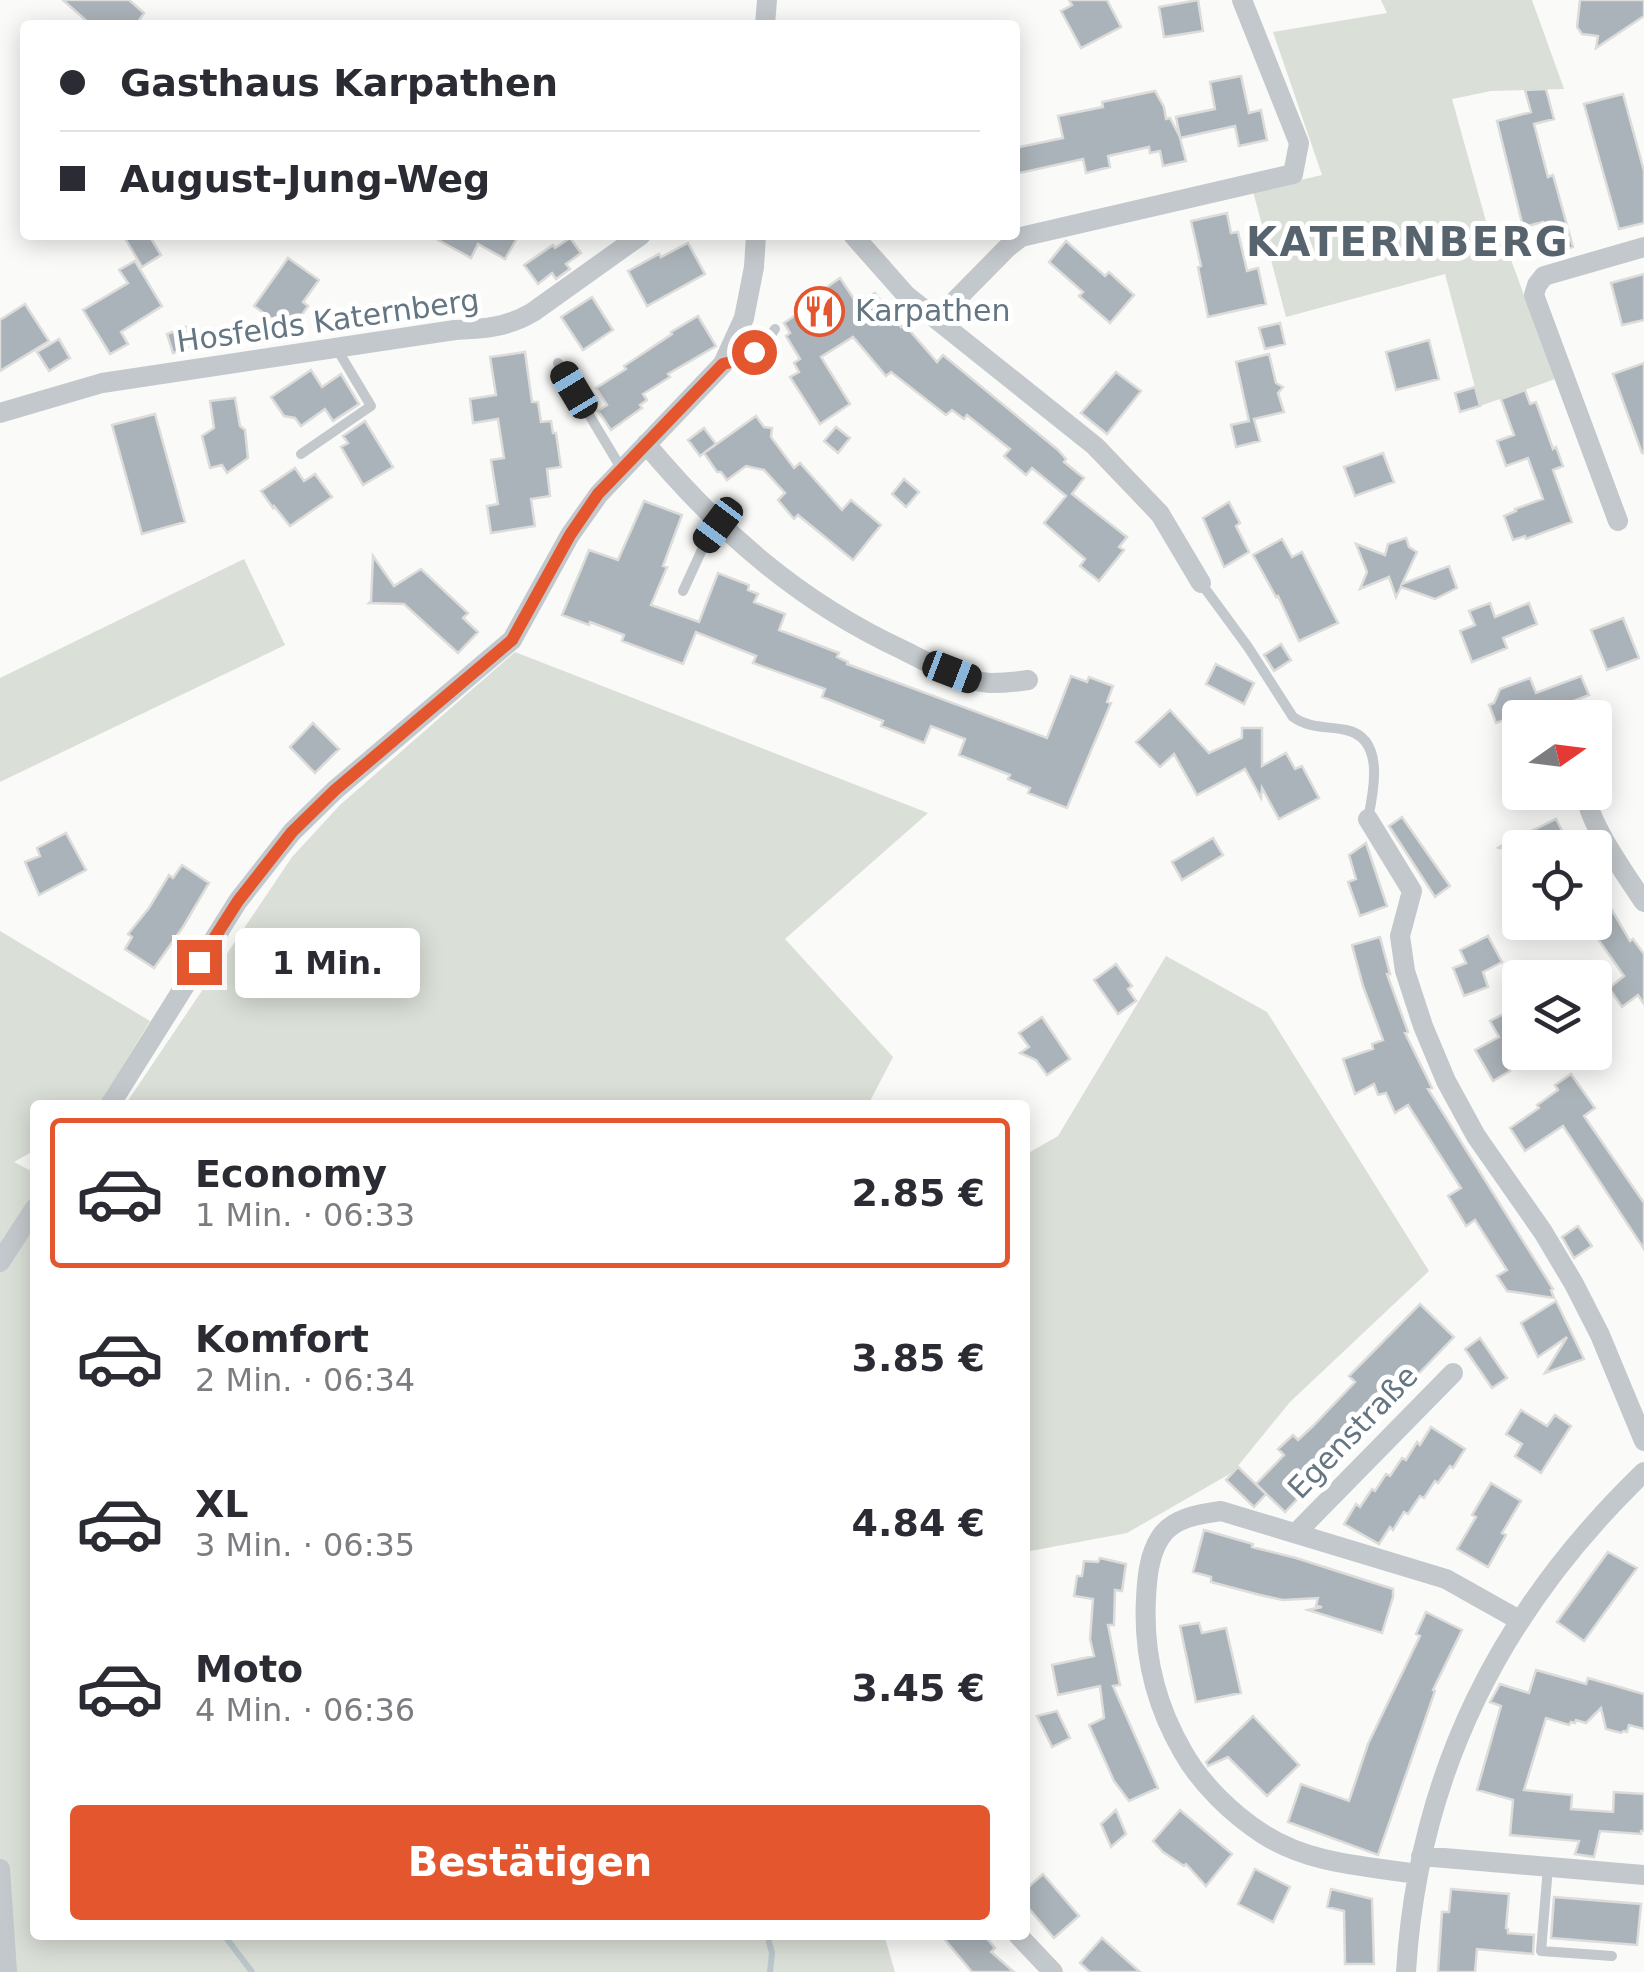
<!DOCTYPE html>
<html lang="de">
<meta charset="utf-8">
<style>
body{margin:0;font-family:"DejaVu Sans",sans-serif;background:#f2f2f3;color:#2b2b33;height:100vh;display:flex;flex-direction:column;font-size:38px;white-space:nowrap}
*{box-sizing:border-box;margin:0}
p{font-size:32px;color:#7c7c81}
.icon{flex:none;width:55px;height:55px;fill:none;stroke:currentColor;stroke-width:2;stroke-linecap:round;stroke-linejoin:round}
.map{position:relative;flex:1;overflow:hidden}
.sheet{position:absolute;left:30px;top:1100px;width:1000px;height:840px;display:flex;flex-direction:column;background:#fff;border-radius:10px;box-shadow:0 5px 25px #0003}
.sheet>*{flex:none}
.top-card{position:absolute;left:20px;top:20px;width:1000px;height:220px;border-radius:10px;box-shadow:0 5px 25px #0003;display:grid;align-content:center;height:220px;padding:0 40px;background:#fff}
.needle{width:65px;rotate:76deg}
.fabs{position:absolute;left:1502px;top:700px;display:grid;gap:20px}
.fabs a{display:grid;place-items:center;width:110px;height:110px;border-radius:10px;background:#fff;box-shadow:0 5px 25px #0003;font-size:50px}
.end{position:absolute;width:45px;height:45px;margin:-22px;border:12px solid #e4572e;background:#fff;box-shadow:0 0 0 5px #fff}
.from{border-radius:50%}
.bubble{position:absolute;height:70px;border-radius:10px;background:#fff;box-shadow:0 5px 25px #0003;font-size:32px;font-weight:600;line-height:70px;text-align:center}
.car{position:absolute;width:30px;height:60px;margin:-30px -15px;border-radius:12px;box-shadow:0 0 8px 2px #0007;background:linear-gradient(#222 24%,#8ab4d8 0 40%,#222 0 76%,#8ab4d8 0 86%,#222 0)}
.top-card b{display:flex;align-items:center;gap:35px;height:95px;font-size:38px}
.top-card b+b{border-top:2px solid #e1e1e2}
.top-card i{width:25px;height:25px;background:#2b2b33}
ul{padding:18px 0 0;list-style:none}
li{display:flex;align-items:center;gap:30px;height:150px;margin:0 20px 15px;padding:0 20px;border:5px solid transparent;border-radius:10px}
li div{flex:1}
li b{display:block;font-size:38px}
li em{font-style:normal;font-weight:600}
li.selected{border-color:#e4572e}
li>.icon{width:90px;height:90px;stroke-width:1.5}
.primary-button{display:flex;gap:20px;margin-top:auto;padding:20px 40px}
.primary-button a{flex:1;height:115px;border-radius:10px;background:#e4572e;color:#fff;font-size:40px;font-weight:600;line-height:115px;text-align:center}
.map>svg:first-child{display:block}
</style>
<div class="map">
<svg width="1644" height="1972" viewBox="0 0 1644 1972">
<rect width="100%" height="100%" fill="#fafaf8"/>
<path fill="#dadfd7" d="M1381 0H1532L1564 89 1491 91 1452 99 1492 243 1522 235 1526 252 1510 257 1555 379 1480 406 1445 274 1286 317 1253 191 1322 175 1273 32 1387 13Z
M244 559 285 645 0 782V678Z
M515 652 928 813 785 939 893 1057 868 1105H125L292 857 340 805Z
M0 931 150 1021 99 1105H35V1150L14 1162 35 1173V1935H884L895 1972H0Z
M1166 956 1267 1012 1429 1271 1290 1402 1233 1472 1127 1533 1025 1552V1155L1058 1136Z"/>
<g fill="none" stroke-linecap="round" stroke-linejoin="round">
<path stroke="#bbc7cb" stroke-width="6" d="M224 1935 252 1972
M767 1935 772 1953 770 1972"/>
</g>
<path fill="#aab3b9" stroke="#dcdcda" stroke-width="2.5" d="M63 0H129L144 13 136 25H91Z
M1069 0H1107L1121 27 1081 48 1061 11 1072 5Z
M1198 0 1203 31 1164 37 1159 7Z
M1580 0H1644V16L1596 48 1598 36 1582 34 1577 27Z
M1241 76 1249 113 1261 110 1267 140 1239 146 1235 126 1180 138 1186 161 1163 166 1160 151 1150 153 1149 147 1108 156 1110 167 1086 173 1083 159 1015 174V148L1063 138 1058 116 1103 107 1102 102 1155 91 1164 107 1166 119 1170 118 1180 137 1176 117 1215 109 1210 82Z
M1546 89 1554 119 1534 124 1548 177 1553 175 1573 247 1552 253 1543 222 1523 227 1497 121 1531 112 1525 90Z
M1623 94 1644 171V223L1619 229 1584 104Z
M1227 213 1231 233 1238 232 1247 271 1258 268 1266 304 1208 317 1198 267 1201 266 1191 221Z
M123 235H149L161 255 142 267Z
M429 235H519L505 259 478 244 471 258Z
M570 238 581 253 566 264 570 269 556 279 552 273 538 284 524 265 553 245 555 248Z
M1066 241 1105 276 1109 272 1134 295 1110 323 1079 296 1083 292 1049 262Z
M688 243 705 274 647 306 628 271 659 254 661 257Z
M288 258 319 280 303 302 308 306 290 332 254 306Z
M135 261 162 306 121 332 128 344 110 354 83 310 128 283 119 270Z
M1644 274V320L1622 325 1611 283Z
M840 278 858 305 875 293 901 327 904 324 937 362 943 355 1058 450 1066 459 1064 462 1084 478 1072 494 1127 537 1119 547 1124 550 1099 581 1080 566 1085 559 1044 523 1066 496 1032 468 1026 475 1004 456 1010 449 967 415 964 419 952 410 946 415 891 372 886 376 853 337 821 357 850 404 820 424 790 377 799 372 794 363 800 359 786 336 790 333 784 323 803 310 800 306Z
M592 297 613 330 583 350 561 317Z
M25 304 49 341 0 371V320Z
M698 316 716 346 668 374 670 377 643 394 647 400 640 405 642 408 611 430 598 411 607 405 596 388 626 369 624 366 672 334 671 332Z
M1280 323 1285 344 1265 349 1259 328Z
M186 327 192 347 173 353 167 334Z
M59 339 70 358 49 371 37 352Z
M1429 340 1439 379 1396 390 1386 352Z
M525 352 532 402H538L541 422 551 421 553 433H556L561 467 547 469 550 496 531 499 535 526 491 533 487 506 498 504 491 460 504 458 498 419 473 423 470 399 496 395 490 357Z
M1269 354 1276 383 1283 387 1278 393 1284 412 1254 419 1260 441 1236 447 1231 425 1249 421 1236 362Z
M1644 363V453H1642L1613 374Z
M311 370 322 387 341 374 359 404 333 421 325 409 301 426 295 418 284 416 271 397Z
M1116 372 1141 391 1107 434 1081 413Z
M1475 387 1480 406 1460 412 1455 393Z
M1525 390 1530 404 1536 402 1553 449 1556 447 1563 466 1553 470 1572 522 1526 539 1525 536 1513 540 1504 516 1516 511 1515 509 1543 499 1528 458 1506 466 1497 441 1514 435 1501 399Z
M235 398 240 426 245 430 248 458 227 473 222 465 210 468 202 436 214 428 210 401Z
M155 414 185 522 142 534 112 425Z
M756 416 764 427 772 428 771 437 794 468 800 463 842 510 851 500 881 525 853 560 798 515 794 519 778 500 785 493 764 470 746 466 727 480 721 472H717L704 453Z
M365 421 393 467 363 485 341 447 348 443 343 436Z
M836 427 850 438 838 453 824 441Z
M704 428 716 444 700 456 688 440Z
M1383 453 1394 482 1355 496 1344 467Z
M295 468 304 481 315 474 332 497 290 526 274 506 273 508 261 491Z
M904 479 919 492 906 507 892 494Z
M644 501 682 515 663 566 667 567 651 605 699 622 718 573 749 585 748 590 758 594 754 602 785 614 779 630 839 653 837 657 848 662 847 664 1047 738 1071 676 1087 682 1089 677 1113 686 1107 702 1111 703 1067 808 1028 793 1030 788 1008 779 1010 775 959 755 965 739 931 726 924 743 881 726 883 721 822 697 825 689 753 663 756 656 696 632 683 664 622 641 624 635 590 622 589 625 562 615 589 550 618 560Z
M1229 502 1240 523 1236 526 1249 552 1224 567 1203 518Z
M1406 538 1409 547 1417 552 1402 584 1449 566 1457 588 1435 599 1401 587 1396 597 1389 577 1360 589 1367 572 1356 544 1385 555 1388 544Z
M1282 539 1292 557 1302 552 1338 623 1299 641 1278 596 1276 597 1253 555Z
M373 556 394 586 421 569 468 613 463 618 478 632 458 653 404 604 369 603 371 601Z
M1490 603 1495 617 1529 603 1537 624 1503 638 1507 648 1472 662 1460 631 1475 625 1469 611Z
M1623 618 1639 658 1607 670 1591 630Z
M1281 644 1291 660 1274 671 1264 655Z
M1216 664 1254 683 1244 704 1206 684Z
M1581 676 1589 695 1543 713 1545 718H1510L1496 723 1489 705 1494 703 1500 689 1530 678 1536 693Z
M1170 710 1209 753 1242 738V728H1262V766L1286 753 1295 769 1302 766 1319 798 1279 819 1262 788 1261 798 1245 769 1197 795 1174 754 1160 767 1136 742Z
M313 723 339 749 315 773 290 747Z
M1402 817 1450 886 1435 897 1389 826Z
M1556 819 1571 848H1497Z
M66 833 86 870 39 895 25 862 40 856 37 848Z
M1213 838 1223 855 1182 880 1172 862Z
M1366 843 1387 906 1360 916 1348 882 1356 879 1349 855Z
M182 865 209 883 183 927 154 968 125 949 132 937 128 934 149 908 169 875 173 878Z
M1595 881 1630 941 1633 939 1644 954V1004L1638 995 1622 1007 1609 988 1624 976 1586 922H1595Z
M1488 936 1502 962 1483 972 1488 987 1464 996 1453 968 1466 963 1460 950Z
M1380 937 1390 974H1387L1408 1032 1405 1033 1432 1088 1428 1089 1553 1289 1551 1290 1554 1298 1507 1291 1497 1276 1507 1270 1475 1220 1466 1226 1448 1196 1461 1188 1408 1105 1395 1113 1386 1093 1378 1095 1374 1084 1355 1094 1343 1059 1373 1049 1372 1044 1383 1040 1363 986 1352 945Z
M1116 964 1132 986 1128 989 1136 1001 1118 1014 1094 980Z
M1507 1012 1517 1029 1514 1031 1520 1042V1052H1526L1528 1056 1508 1067 1510 1071 1493 1081 1475 1050 1499 1037 1490 1021Z
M1042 1017 1070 1059 1047 1075 1036 1060 1020 1053 1029 1047 1019 1033Z
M1571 1074 1595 1108 1584 1116 1644 1203V1249L1563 1126 1525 1151 1510 1128 1539 1108 1537 1105 1558 1090 1555 1085Z
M1578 1226 1592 1246 1574 1258 1562 1237Z
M1556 1301 1584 1359 1545 1373 1567 1337 1538 1357 1521 1323Z
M1420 1304 1454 1337 1285 1512 1256 1484 1284 1455 1278 1449 1293 1435 1298 1440 1313 1426 1355 1382 1349 1376Z
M1480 1338 1507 1378 1492 1388 1465 1349Z
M1521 1410 1547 1426 1555 1415 1571 1426 1541 1473 1515 1456 1522 1444 1506 1434Z
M1431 1427 1465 1449 1453 1468 1450 1466 1438 1483 1435 1481 1424 1498 1420 1496 1408 1514 1404 1512 1393 1530 1390 1527 1379 1544 1344 1524 1356 1504 1360 1507 1372 1489 1375 1491 1386 1474 1390 1476 1402 1458 1406 1460 1417 1442 1420 1445Z
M1238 1467 1266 1494 1254 1507 1226 1480Z
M1491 1483 1521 1501 1502 1533 1506 1535 1488 1567 1457 1549 1476 1517 1472 1515Z
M1204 1530 1253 1544 1252 1547 1296 1558 1393 1589V1597L1382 1633 1308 1610 1322 1607 1316 1606 1318 1598 1283 1600 1260 1595 1211 1582V1577L1193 1572Z
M1608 1552 1637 1568 1584 1641 1557 1622Z
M1100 1558 1126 1564 1122 1591 1115 1590 1114 1625H1108L1120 1685 1113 1686 1158 1788 1129 1801 1114 1781 1089 1725 1104 1718 1100 1686 1058 1695 1052 1665 1094 1656 1090 1639 1093 1599 1074 1596 1077 1576H1082L1084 1561 1098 1562Z
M1426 1612 1462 1630 1433 1690 1435 1691 1378 1855 1288 1822 1301 1784 1349 1801 1368 1744 1420 1636 1416 1634Z
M1199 1623 1202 1633 1226 1628 1241 1693 1196 1702 1180 1626Z
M1536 1670 1586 1684 1588 1678 1644 1694V1729L1629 1725 1627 1732 1624 1731 1621 1733 1606 1729 1601 1708 1586 1723 1576 1720 1575 1723 1571 1722 1569 1725 1546 1718 1524 1790 1572 1795 1571 1809 1613 1812 1614 1792 1644 1794V1831H1641V1834L1600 1831 1594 1857 1575 1854 1579 1841 1510 1835 1513 1800 1477 1790 1501 1706 1490 1702 1500 1684 1529 1693Z
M1057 1711 1070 1738 1052 1747 1037 1716Z
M1253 1716 1299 1765 1267 1796 1228 1757 1208 1766 1206 1762Z
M1116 1810 1126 1834 1111 1847 1101 1824Z
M1180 1810 1232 1854 1206 1886 1186 1864 1184 1866 1163 1852 1153 1841Z
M1255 1869 1290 1887 1273 1922 1238 1904Z
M1043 1874 1079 1916 1054 1938 1025 1904V1890Z
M1331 1889 1372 1899 1374 1964H1345L1344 1911 1327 1907Z
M1451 1889 1509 1894 1506 1928 1508 1929V1933L1534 1935 1533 1954 1477 1949 1475 1972H1438L1442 1912H1449Z
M1554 1897 1641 1904 1637 1945 1551 1938Z
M941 1935H984L995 1948 991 1952 1014 1972H972Z
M1102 1938 1122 1956 1140 1972H1090L1080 1963Z"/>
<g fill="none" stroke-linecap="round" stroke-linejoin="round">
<path stroke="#c3c8cc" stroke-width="10" d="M558 363 621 468
M724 364C746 358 763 349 775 329
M301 454 371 406 337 349
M1201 583 1248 647 1293 717C1310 729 1327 726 1346 730 1385 738 1374 790 1368 819
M683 591 706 541 718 525
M1548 1867 1541 1951 1612 1956"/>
<path stroke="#c3c8cc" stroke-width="20" d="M765 25 767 0
M853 235 906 295 1095 446 1160 514 1201 583
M938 318 1008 247 1021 237 1293 174 1299 143 1242 0
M0 413 102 383 455 330C485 329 508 327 533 312L641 235
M646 444C720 532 798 601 903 650 929 663 961 681 990 683 1003 683 1015 682 1028 680
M1618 521 1534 295 1537 285 1544 276 1644 247
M1586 792C1586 820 1628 878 1644 902
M1368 819 1412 891 1400 936 1405 971 1423 1026 1446 1081 1476 1136 1543 1232 1574 1284 1600 1335 1644 1441
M110 1105 238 901 292 832 335 790 512 640 570 535 599 494 723 364 744 318 754 267 756 235
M0 1262 35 1208
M1296 1533 1453 1373
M1421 1856 1644 1875
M0 1869 7 1972
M1417 1874C1365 1866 1309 1864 1263 1834 1232 1814 1201 1784 1183 1752 1155 1704 1143 1653 1146 1598 1147 1578 1149 1555 1160 1538 1172 1518 1199 1514 1221 1511L1446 1579 1519 1620
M1018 1935 1053 1972
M1406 1972C1418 1773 1501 1610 1644 1472"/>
</g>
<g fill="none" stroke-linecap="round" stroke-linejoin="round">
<path stroke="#e4572e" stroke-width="12" d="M199 962 238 901 292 832 335 790 512 640 570 535 598 494 723 364 739 360 754 352"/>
</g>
<defs>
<symbol id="restaurant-ring" viewBox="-11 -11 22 22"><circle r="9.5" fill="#fff" stroke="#e4572e" stroke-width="1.5"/><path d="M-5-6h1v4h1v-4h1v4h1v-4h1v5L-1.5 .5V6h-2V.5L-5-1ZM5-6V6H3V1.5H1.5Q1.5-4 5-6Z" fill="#e4572e"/></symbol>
</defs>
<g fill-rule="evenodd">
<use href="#restaurant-ring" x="792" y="284" width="55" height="55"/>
</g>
<g text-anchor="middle" stroke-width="10" stroke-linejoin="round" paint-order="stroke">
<g font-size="30" fill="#657683" stroke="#fff" text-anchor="start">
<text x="855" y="321">Karpathen</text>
</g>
<g font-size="30" fill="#657683" stroke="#fff">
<text transform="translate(328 321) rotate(-8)" y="10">Hosfelds Katernberg</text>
<text transform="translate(1353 1432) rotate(-46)" y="10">Egenstraße</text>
</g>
<g font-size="40" font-weight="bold" letter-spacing="2.5" fill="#57646e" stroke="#fff">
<text x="1408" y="256">KATERNBERG</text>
</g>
</g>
</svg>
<div class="fabs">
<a><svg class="needle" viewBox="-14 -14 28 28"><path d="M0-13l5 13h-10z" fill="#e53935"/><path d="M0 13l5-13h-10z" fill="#7c7c81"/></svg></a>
<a><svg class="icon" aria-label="locate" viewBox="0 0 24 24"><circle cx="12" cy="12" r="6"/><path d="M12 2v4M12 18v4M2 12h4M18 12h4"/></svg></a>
<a><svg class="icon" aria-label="layers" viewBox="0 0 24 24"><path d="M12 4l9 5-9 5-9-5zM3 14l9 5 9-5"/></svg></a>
</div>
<i class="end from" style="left:754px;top:352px"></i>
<i class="end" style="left:199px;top:962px"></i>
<div class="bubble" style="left:235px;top:928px;width:185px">1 Min.</div>
<i class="car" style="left:574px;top:390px;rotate:329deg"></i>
<i class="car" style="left:718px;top:525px;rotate:217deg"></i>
<i class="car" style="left:952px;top:672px;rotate:111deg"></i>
<div class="top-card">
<b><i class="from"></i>Gasthaus Karpathen</b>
<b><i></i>August-Jung-Weg</b>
</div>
<section class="sheet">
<ul>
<li class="selected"><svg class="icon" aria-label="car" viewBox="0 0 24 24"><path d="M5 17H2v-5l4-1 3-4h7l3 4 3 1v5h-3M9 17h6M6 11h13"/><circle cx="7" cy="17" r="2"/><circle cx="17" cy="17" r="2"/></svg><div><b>Economy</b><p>1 Min. · 06:33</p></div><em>2.85 €</em></li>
<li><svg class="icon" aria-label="car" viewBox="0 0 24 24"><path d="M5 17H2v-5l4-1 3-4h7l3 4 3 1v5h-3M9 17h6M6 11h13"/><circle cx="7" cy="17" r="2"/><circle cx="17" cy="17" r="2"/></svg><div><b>Komfort</b><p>2 Min. · 06:34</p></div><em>3.85 €</em></li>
<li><svg class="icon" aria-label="car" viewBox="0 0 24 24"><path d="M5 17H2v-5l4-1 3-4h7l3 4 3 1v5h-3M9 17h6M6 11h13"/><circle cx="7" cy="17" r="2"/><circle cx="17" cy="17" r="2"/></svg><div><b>XL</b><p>3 Min. · 06:35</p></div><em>4.84 €</em></li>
<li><svg class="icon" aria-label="car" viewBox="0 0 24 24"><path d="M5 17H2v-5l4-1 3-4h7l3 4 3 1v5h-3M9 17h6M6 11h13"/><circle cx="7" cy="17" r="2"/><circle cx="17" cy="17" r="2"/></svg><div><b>Moto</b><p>4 Min. · 06:36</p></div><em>3.45 €</em></li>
</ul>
<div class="primary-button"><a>Bestätigen</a></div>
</section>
</div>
